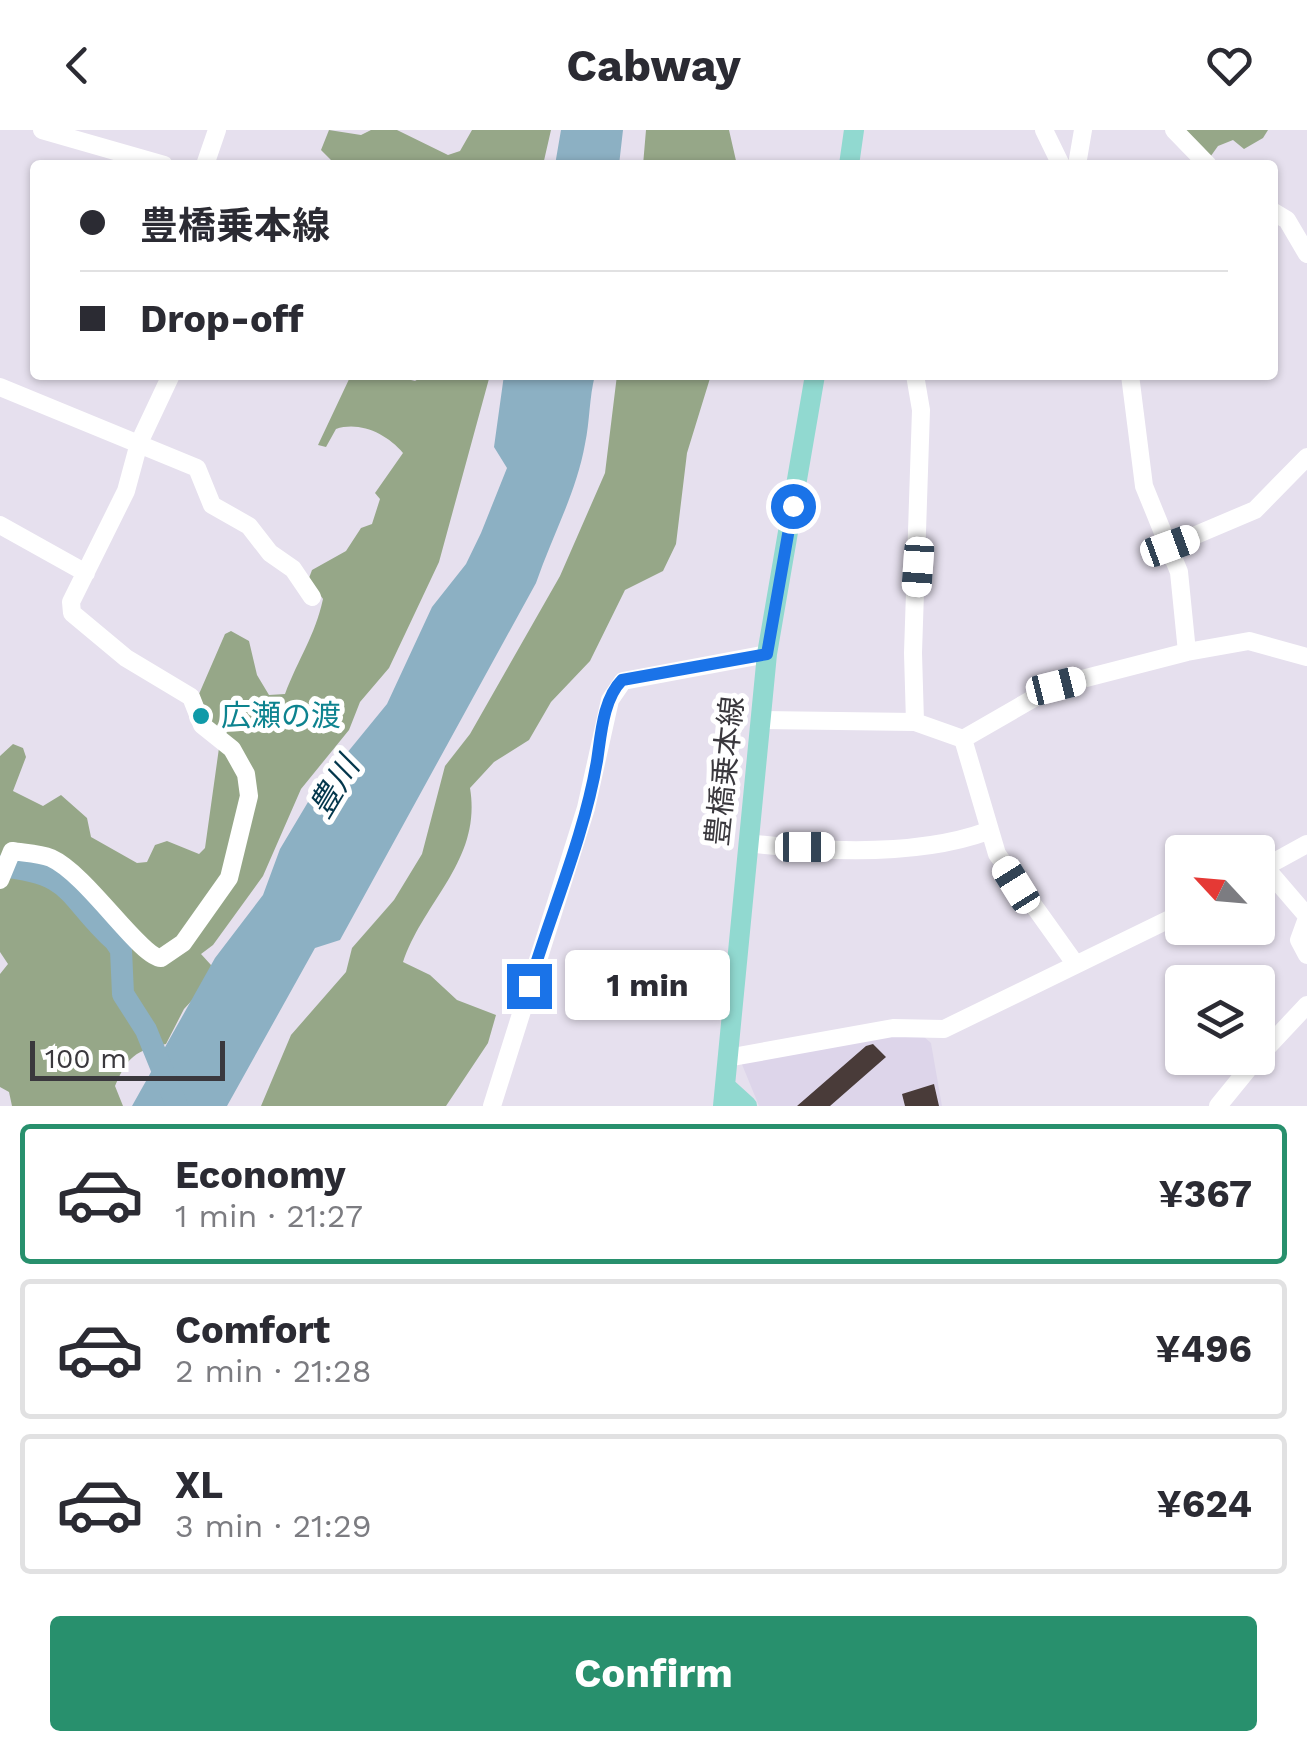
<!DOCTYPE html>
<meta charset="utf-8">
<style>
body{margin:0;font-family:"Work Sans","Noto Sans JP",sans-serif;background:#f2f2f3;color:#2b2b33;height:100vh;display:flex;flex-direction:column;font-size:38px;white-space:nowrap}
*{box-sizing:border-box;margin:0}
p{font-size:32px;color:#7c7c81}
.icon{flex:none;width:55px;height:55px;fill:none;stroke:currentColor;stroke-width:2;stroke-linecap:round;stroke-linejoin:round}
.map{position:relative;height:976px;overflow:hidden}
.side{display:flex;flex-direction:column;background:#fff;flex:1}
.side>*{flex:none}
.hud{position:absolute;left:30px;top:30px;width:1248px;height:220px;border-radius:10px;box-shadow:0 2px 8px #0004;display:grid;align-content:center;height:220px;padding:0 50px;background:#fff}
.needle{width:65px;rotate:296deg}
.tools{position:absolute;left:1165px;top:705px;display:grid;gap:20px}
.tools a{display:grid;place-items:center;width:110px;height:110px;border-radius:10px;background:#fff;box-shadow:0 2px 8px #0004;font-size:50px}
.scale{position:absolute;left:30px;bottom:25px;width:195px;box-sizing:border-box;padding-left:10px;border:5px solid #3a383d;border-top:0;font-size:28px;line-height:35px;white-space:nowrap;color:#3a383d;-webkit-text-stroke:8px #fff;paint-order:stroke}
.end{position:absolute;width:45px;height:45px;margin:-22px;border:12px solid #1a73e8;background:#fff;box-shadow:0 0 0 5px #fff}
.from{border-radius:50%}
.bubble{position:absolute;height:70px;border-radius:10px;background:#fff;box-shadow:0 2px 8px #0004;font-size:32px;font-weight:700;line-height:70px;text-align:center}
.car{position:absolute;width:30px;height:60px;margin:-30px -15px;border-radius:12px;box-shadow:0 0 8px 2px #0007;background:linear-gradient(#fff 24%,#345 0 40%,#fff 0 76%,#345 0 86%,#fff 0)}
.hud b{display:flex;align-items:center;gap:35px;height:95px;font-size:38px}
.hud b+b{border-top:2px solid #e1e1e2}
.hud i{width:25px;height:25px;background:#2b2b33}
ul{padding:18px 0 0;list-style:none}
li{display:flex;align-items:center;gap:30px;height:140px;margin:0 20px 15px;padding:0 30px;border:5px solid #e1e1e2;border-radius:10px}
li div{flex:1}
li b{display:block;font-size:38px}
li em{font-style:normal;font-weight:700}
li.active{border-color:#28906d}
li>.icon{width:90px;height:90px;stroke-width:1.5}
.cta{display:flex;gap:20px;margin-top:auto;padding:20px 50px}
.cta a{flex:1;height:115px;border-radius:10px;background:#28906d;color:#fff;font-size:40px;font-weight:700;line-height:115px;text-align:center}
header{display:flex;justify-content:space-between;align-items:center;height:130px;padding:0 50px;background:#fff;font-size:45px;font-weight:700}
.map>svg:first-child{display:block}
</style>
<header><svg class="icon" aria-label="back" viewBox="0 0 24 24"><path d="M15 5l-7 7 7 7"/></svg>Cabway<svg class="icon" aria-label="heart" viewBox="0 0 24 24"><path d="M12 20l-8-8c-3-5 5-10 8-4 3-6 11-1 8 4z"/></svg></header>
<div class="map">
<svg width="1307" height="976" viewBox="0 0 1307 976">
<rect width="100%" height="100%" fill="#e6e0ee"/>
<path fill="#ddd5ea" d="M894 905 923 906 931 913 942 976H759L741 932Z"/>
<path fill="#96a788" d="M329 0 361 5 371 0H397L448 25 460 21 472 0H551L543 35H336L321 20Z
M646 0H729L737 35H643Z
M1181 0H1268L1263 8 1244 19 1233 10 1218 16 1208 30Z
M351 245H391L415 251 425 245H490L439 432 389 538 360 572 349 600 301 659 263 746 213 815 201 824 211 835 209 852 184 879 166 914C135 921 128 926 115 956L123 976H12L9 962 0 957V844L8 834 0 822V626L13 614 23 618 26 627 13 661 43 676 61 665 87 688 91 707 137 733 147 732 155 715 167 711 199 724 205 718 219 618 199 564 225 504 231 501 249 511 257 545 269 565 285 564C298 529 315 506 323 469L309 448 312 440 346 421 361 398 372 394 380 369 375 363 403 323C387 304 360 291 336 299L326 317 318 315Z
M617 245H711L687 323 676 414 663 441 625 460 590 531 551 572 529 610 494 632 470 658C482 730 424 770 403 832L430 845 457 870 496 885 488 913 446 976H261L291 905 346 842 352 818 394 770 422 724 445 636 470 604 560 446 605 343Z"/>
<path fill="#8cb0c3" d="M561 0H623L619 35H555Z
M504 245H595C589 268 590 291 585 314 576 364 552 406 536 453L340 810 315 818 227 976H132L215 828 263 765 280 719 311 667 387 574 432 477 466 434 481 403 507 338 494 317Z"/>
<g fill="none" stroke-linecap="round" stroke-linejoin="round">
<path stroke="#8cb0c3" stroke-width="22" d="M0 736C76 744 65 765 115 811L121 820 123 864 146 900 177 976"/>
</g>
<path fill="#493b39" d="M873 914 886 927 830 976H797L866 916Z
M934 954 939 976H905L902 964Z"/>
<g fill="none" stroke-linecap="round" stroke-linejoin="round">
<path stroke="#fff" stroke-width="18" d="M42 0 164 35
M1044 0 1061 35
M1174 0 1208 35
M205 35 217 0
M1077 35 1083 0
M1272 81 1287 90 1307 124
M915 245 921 280 913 523 915 592
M1130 245 1144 356 1179 442 1187 522
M0 257 197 338 212 375 249 396 270 423 293 439 312 467
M0 395 86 443
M1170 416 1255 380 1307 327
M761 590 915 592 963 609 1055 556 1187 522 1249 511 1307 527
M963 609 997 724 1074 832
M748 713C822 722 917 727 988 701
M1265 737 1307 714
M1258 741 1265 737 1307 786
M0 750 12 721C24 723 39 723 51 728 87 744 140 827 161 828L183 813 229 748 249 666 246 644 232 619 202 595 191 567 126 528 72 483 71 472 126 361 139 313 171 245
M1307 788 1299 810 1307 825
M1258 927 1307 875
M727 928 893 898 944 899 1182 783
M492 976 586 678 610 570 623 551 767 524
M1218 976 1257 928"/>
<path stroke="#91d9d0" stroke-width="20" d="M849 35 854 0
M725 956 747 976
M723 976 767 524 815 245"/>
</g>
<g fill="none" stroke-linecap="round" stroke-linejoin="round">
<path stroke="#1a73e8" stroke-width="12" d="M529 856C551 782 584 707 597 631 601 605 603 569 622 550L767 524 793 376"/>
</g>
<circle fill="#0f9aa8" stroke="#fff" stroke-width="4" cx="201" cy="586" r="10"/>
<g text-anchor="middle" stroke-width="10" stroke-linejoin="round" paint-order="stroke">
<g font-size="30" fill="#0d838f" stroke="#fff" text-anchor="start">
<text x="221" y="596">広瀬の渡</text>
</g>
<g font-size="30" fill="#3a383d" stroke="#fff">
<text transform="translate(725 641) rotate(-84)" y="10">豊橋乗本線</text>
</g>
<g font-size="32" font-style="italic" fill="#03374c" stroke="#fff">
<text transform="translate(334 657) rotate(-59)" y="11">豊川</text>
</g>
</g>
</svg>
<div class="tools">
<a><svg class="needle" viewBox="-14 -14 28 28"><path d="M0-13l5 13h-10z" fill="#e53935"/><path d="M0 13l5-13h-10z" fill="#7c7c81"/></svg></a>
<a><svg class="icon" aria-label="layers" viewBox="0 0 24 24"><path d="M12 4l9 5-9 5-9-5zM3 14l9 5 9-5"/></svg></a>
</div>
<div class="scale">100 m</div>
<i class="end from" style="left:793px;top:376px"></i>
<i class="end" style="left:529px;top:856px"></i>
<div class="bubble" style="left:565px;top:820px;width:165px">1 min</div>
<i class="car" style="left:1170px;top:416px;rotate:70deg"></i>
<i class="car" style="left:918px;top:437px;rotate:184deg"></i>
<i class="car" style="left:1056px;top:556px;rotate:76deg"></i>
<i class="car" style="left:805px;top:717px;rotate:90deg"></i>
<i class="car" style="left:1016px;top:755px;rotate:328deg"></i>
<div class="hud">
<b><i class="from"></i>豊橋乗本線</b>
<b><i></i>Drop-off</b>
</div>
</div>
<section class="side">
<ul>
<li class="active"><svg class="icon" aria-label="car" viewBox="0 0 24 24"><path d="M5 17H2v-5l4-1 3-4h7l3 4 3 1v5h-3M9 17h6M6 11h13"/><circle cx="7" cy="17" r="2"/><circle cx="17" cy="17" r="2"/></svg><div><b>Economy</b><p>1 min · 21:27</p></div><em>¥367</em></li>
<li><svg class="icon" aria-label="car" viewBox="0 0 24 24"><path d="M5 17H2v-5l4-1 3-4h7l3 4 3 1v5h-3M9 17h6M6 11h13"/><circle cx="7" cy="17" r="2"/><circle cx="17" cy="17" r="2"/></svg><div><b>Comfort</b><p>2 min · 21:28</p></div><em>¥496</em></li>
<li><svg class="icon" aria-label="car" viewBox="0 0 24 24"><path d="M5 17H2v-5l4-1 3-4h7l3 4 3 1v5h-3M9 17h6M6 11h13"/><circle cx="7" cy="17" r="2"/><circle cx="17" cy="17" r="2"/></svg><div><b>XL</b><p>3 min · 21:29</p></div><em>¥624</em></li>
</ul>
<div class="cta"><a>Confirm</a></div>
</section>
